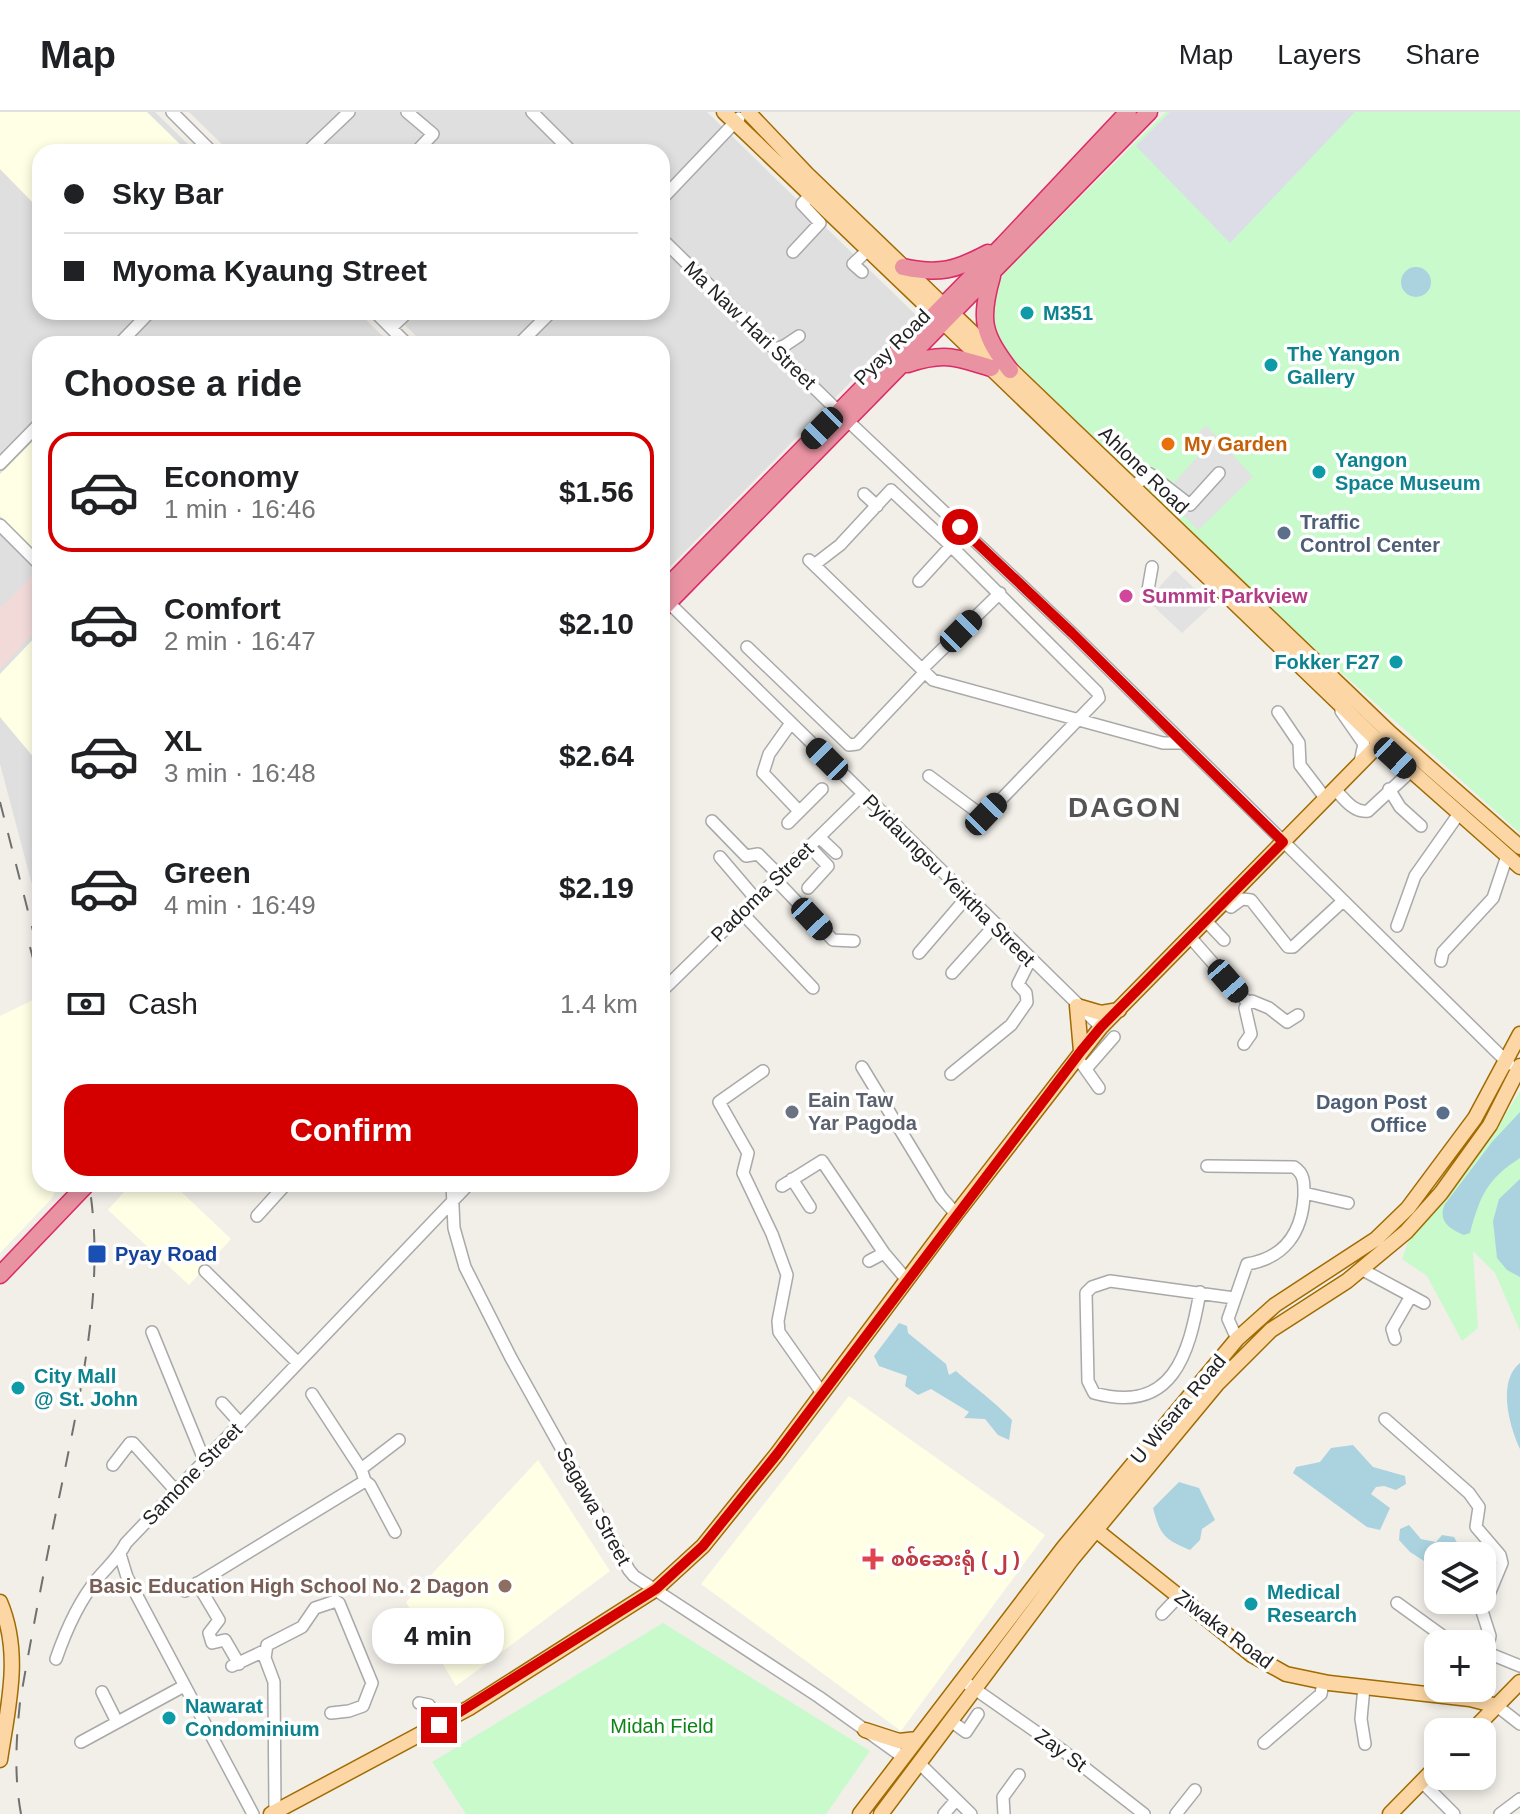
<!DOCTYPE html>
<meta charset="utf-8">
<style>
body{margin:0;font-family:Arial,"Noto Sans Myanmar",sans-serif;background:#f2f2f2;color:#202124;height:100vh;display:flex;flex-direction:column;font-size:30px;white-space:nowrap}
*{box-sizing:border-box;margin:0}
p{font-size:26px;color:#757577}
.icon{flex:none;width:44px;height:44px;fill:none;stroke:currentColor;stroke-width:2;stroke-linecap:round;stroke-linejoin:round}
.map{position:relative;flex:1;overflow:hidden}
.drawer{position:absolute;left:32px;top:224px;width:638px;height:856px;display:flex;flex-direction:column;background:#fff;border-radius:24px;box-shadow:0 4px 12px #0003}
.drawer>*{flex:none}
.hud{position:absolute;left:32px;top:32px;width:638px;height:176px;border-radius:24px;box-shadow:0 4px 12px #0003;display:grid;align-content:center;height:176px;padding:0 32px;background:#fff}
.tools{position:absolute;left:1424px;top:1430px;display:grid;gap:16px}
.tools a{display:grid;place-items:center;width:72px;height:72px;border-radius:16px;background:#fff;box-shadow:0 4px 12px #0003;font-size:40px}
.end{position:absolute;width:36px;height:36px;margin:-18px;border:10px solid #d40000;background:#fff;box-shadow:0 0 0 4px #fff}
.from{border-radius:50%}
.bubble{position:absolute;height:56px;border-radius:24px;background:#fff;box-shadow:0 4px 12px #0003;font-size:26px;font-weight:800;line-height:56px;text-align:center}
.car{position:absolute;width:24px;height:48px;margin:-24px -12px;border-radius:10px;box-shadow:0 0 6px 2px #0007;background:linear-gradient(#222 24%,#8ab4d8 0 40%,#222 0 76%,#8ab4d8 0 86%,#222 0)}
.hud b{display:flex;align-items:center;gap:28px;height:76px;font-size:30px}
.hud b+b{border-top:2px solid #e0e0e0}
.hud i{width:20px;height:20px;background:#202124}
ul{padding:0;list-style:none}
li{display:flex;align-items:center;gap:24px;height:120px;margin:0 16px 12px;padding:0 16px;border:4px solid transparent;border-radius:24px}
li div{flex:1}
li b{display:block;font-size:30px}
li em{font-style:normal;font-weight:800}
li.current{border-color:#d40000}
li>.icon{width:72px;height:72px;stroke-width:1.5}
h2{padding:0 32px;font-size:36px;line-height:96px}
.pay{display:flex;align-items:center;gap:20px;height:88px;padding:0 32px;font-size:30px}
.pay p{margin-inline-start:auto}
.action{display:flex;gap:16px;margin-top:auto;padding:16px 32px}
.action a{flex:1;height:92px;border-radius:24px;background:#d40000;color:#fff;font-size:32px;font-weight:800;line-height:92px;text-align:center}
header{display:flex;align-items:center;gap:48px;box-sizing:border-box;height:112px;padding:0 40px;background:#fff;border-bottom:2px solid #e0e0e0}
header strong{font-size:38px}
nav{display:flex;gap:44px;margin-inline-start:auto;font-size:28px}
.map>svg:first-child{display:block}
</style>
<header>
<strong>Map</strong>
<nav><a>Map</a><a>Layers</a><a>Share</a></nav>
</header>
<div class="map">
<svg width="1520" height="1702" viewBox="0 0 1520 1702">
<rect width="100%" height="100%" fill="#f2efe9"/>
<path fill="#e0dfdf" d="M0 0H155L196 40H40V200H358L391 232H40V785L34 780 0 652Z
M189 0H707L916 203 662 463V232H424L392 200H662V40H230Z"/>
<path fill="#f2dad9" d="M36 460 40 465V514L0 557V494L2 495Z"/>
<path fill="#ffffe5" d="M0 0H147L188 40H40V98L0 57Z
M39 323 40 324V444L0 404V362Z
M40 520V653L0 605V562Z
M35 887 40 905V1072H57L53 1085 0 1141V904Z
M131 1072H173L231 1127 189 1173 108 1098Z
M849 1284 1045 1423 901 1619 701 1472Z
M538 1348 610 1459 456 1574 406 1490Z"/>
<path fill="#c8facc" d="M1166 0H1520V721L1295 519 995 230 989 194 1003 162Z
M1520 979V1219L1495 1161 1473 1139 1478 1216 1462 1229 1427 1164 1402 1147 1413 1116 1452 1075 1495 1019Z
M663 1511 870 1639 826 1702H466L432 1650Z"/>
<path fill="#e2e2e2" d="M1206 313 1253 365 1198 418 1149 369 1157 360 1172 373 1208 333 1197 323Z
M1175 458 1212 493 1182 521 1147 488Z"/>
<path fill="#dddde8" d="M1170 0H1355L1230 131 1136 34Z"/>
<path fill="#aad3df" d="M1401 170a15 15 0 1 1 30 0a15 15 0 1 1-30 0Z
M1520 1000V1046C1487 1067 1480 1084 1470 1121L1464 1123C1450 1117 1437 1109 1445 1092L1492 1030Z
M1520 1067V1165L1507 1158 1497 1146 1493 1109 1499 1087Z
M899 1211 907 1214 908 1221 946 1252 949 1263 956 1259C975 1276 994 1289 1012 1308L1009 1328 998 1323 985 1307 964 1306 969 1300 931 1277 918 1283 905 1274 907 1264 879 1254 874 1244Z
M1520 1251V1337C1509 1314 1497 1269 1520 1251Z
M1353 1333 1373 1355 1405 1364 1406 1372 1396 1378 1384 1374 1376 1375 1371 1382 1390 1396 1380 1418 1367 1415 1293 1361 1296 1355 1320 1350 1331 1336Z
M1179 1370 1199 1376 1215 1408 1202 1417 1200 1428 1190 1438C1164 1427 1160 1423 1153 1396Z
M1409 1413 1421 1427 1436 1430 1442 1423 1454 1425 1460 1436 1457 1444H1438V1447L1424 1449 1410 1440 1399 1428 1400 1417Z"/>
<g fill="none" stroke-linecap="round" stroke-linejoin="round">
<defs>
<path id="minor" d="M172 0 212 40
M407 0 433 22 416 40
M532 0 572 40
M307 40 349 0
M662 87 739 6
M662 127 838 299
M793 140 820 111 802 92 812 81
M862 160 853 152 869 137
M375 200 407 232
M391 216 408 200
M119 232 150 200
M519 232 551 200
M775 237 784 234 799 224
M847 308 1072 521 1509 952
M0 352 40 311
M1132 375 1150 362 1190 393 1219 361
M864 382 877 394
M0 413 40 453
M809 448 933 568 1163 631H1181
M814 453 840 433 891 378 951 434 919 469
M1148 478 1152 455
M665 487 1101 915
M747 535 849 633 857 632 924 561
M922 557 1000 481
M1341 599 1364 632 1360 650
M1278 600 1299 631 1300 653 1326 687
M791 611 769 642 763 661 799 699
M929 664 984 705 1099 586 1097 580 951 434
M1335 677C1344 687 1354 701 1368 699L1410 660
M1389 677 1400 695 1421 714
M712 709 746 744 758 742 779 763
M788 711 822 677
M819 725 836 741
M720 745 755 786
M775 767 833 828 854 829
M808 776 828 754 809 734
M1224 790 1231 795 1242 787 1251 788 1288 835H1293L1343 789
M741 800 813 876
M1206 809 1224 828
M1397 814 1415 764 1458 703
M1190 825 1248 891 1252 889 1269 896 1287 910 1298 903
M919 841 967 785
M1441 849 1443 840 1493 786 1507 744
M952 861 995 813
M662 879 863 682
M1244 932 1251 922 1245 896 1248 891
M1082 952 1099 976
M862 955 941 1085 956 1102
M1086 957 1114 925
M763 959 719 990 748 1041 743 1061 772 1122 787 1163 778 1209 779 1220 822 1281
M951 962 1011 913 1027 890 1026 881 1018 872 1030 848
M1207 1054 1294 1055C1305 1062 1304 1072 1304 1084 1302 1120 1285 1146 1247 1152L1228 1207 1237 1227
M792 1067 810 1095
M452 1072 454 1116 465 1155 511 1246 629 1458 634 1464 819 1585 903 1645
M782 1074 822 1049 884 1141 907 1168
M1304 1081 1348 1091
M257 1104 286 1072
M869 1149 884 1141
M1361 1157 1424 1191
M205 1159 298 1251
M1200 1180C1189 1242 1173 1303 1094 1281L1088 1269 1086 1181 1092 1175 1110 1169 1234 1186
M152 1220 205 1350
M1395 1227 1392 1217 1411 1184
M312 1282 361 1357
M222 1291 240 1311
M1385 1307 1469 1381 1479 1395 1476 1415 1500 1443 1502 1451 1482 1499 1490 1524 1487 1540
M113 1353 130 1331H133L176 1379
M365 1369 370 1373 395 1420
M120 1442 127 1465 253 1702
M197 1471 219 1508 209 1521 212 1531 225 1528 239 1552
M185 1479 365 1369 361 1357 399 1328
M1397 1491 1444 1525 1462 1532
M1162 1502 1179 1484
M1483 1539 1520 1554
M56 1547C66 1518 78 1490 98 1466 108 1454 119 1445 126 1431L469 1072
M232 1554 266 1538
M962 1568 1062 1638 1144 1702
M1364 1575 1361 1607 1365 1632
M102 1580 117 1610
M419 1591 429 1593 439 1613
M1497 1594 1520 1612
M951 1609 966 1620 978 1602
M81 1630 184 1574
M1264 1631 1321 1582 1323 1570
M919 1651 971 1702
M1422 1670 1454 1702
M275 1700 274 1570 265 1546 267 1533 302 1515 315 1496 336 1489 339 1491 372 1571 363 1594 349 1599 331 1601
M944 1702 956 1688
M1004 1702 1003 1685 1019 1663
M1176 1702 1195 1678
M1500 1702 1520 1687"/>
<path id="major" d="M724 0 934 201
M748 0 807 62 942 192
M953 202 1390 621 1520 735
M944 211 1380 631 1520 755
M1077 894 1081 939
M1077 894 1101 901 1119 898
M1091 1414 1252 1543 1286 1562 1329 1571 1470 1587 1497 1594
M0 1490C22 1542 8 1594 0 1648
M865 1618 899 1629 917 1627
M1471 1620 1520 1570
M271 1702 469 1596 656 1477 703 1434 777 1342 956 1102 1101 915 1390 621
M860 1702 1064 1435 1237 1227 1275 1193 1376 1127 1408 1096 1475 1006 1520 922
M881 1702 1072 1447 1217 1272 1271 1218 1347 1169 1406 1120 1441 1081 1490 1013 1520 954
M1390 1702 1438 1653"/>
<path id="highway" d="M903 155C939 163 956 158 988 141
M992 164C979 209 983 222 1010 258
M908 252C944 240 956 245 991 256
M662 480 1003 133 1128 0
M662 497 1149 0
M0 1163 87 1072"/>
</defs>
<use href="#minor" stroke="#a9a9a9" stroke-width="14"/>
<use href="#major" stroke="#a06b00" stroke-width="17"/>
<use href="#highway" stroke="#dc2a67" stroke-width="19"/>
<use href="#minor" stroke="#fff" stroke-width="11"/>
<use href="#major" stroke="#fcd6a4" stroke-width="14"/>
<use href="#highway" stroke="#e892a2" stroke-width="16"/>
<path stroke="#707070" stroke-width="2" stroke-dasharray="16 16" stroke-linecap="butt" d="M0 690 40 846
M30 835 40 873
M21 1702C14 1664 16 1628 20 1590 33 1514 48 1438 64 1362 83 1268 105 1168 89 1072"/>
</g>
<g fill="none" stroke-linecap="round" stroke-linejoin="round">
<path stroke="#d40000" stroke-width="10" d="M439 1613 656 1477 703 1434 777 1342 1081 939 1101 915 1283 730 1072 521 960 415"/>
</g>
<g fill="#0f9aa8" stroke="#fff" stroke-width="3">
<circle cx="1027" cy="201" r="8"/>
<circle cx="1271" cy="253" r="8"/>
<circle cx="1319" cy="360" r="8"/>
<circle cx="1396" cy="550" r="8"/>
<circle cx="18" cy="1276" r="8"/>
<circle cx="1251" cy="1492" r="8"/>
<circle cx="169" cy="1606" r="8"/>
</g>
<circle fill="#e8710a" stroke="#fff" stroke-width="3" cx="1168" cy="332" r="8"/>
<g fill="#5c6f8a" stroke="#fff" stroke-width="3">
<circle cx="1284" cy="421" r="8"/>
<circle cx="1443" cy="1001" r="8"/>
</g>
<circle fill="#d1479c" stroke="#fff" stroke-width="3" cx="1126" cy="484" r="8"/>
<circle fill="#6b7280" stroke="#fff" stroke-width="3" cx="792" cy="1000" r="8"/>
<rect fill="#1a4fb4" stroke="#fff" stroke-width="3" x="87" y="1132" width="20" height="20" rx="4"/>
<path fill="#e0444e" stroke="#fff" stroke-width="3" d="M869 1435h8v8h8v8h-8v8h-8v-8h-8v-8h8z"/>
<circle fill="#8d6e63" stroke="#fff" stroke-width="3" cx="505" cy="1474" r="8"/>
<g text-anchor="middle" stroke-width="7" stroke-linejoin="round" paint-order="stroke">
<g font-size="20" font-weight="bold" fill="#0d838f" stroke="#fff" text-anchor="start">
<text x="1043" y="208">M351</text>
<text x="1287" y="249">The Yangon<tspan x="1287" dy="23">Gallery</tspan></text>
<text x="1335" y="355">Yangon<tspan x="1335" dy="23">Space Museum</tspan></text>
<text x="1380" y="557" text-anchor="end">Fokker F27</text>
<text x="34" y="1271">City Mall<tspan x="34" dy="23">@ St. John</tspan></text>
<text x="1267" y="1487">Medical<tspan x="1267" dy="23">Research</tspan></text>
<text x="185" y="1601">Nawarat<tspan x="185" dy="23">Condominium</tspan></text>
</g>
<g font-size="20" fill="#222" stroke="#fff">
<text transform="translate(750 213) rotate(44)" y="7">Ma Naw Hari Street</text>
<text transform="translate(892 235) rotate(-45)" y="7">Pyay Road</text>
<text transform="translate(1144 358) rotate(44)" y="7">Ahlone Road</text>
<text transform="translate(949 768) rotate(45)" y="7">Pyidaungsu Yeiktha Street</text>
<text transform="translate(762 780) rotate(-44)" y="7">Padoma Street</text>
<text transform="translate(1178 1297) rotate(-50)" y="7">U Wisara Road</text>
<text transform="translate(192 1362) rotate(-46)" y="7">Samone Street</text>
<text transform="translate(594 1394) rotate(61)" y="7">Sagawa Street</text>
<text transform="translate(1224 1517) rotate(37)" y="7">Ziwaka Road</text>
<text transform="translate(1061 1638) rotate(36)" y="7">Zay St</text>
</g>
<g font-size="20" font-weight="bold" fill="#c56008" stroke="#fff" text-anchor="start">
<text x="1184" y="339">My Garden</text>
</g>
<g font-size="20" font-weight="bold" fill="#4e5e75" stroke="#fff" text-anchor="start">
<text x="1300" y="417">Traffic<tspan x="1300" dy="23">Control Center</tspan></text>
<text x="1427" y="997" text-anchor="end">Dagon Post<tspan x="1427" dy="23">Office</tspan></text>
</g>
<g font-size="20" font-weight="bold" fill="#b23c85" stroke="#fff" text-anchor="start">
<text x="1142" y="491">Summit Parkview</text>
</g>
<g font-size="20" font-weight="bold" fill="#5b616d" stroke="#fff" text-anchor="start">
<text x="808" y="995">Eain Taw<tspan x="808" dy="23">Yar Pagoda</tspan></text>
</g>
<g font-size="20" font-weight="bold" fill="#164399" stroke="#fff" text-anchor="start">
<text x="115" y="1149">Pyay Road</text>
</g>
<g font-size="20" font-weight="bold" fill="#be3a42" stroke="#fff" text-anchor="start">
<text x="891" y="1454">စစ်ဆေးရုံ ( ၂ )</text>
</g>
<g font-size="20" font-weight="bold" fill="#785e54" stroke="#fff" text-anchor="end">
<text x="489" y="1481">Basic Education High School No. 2 Dagon</text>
</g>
<g font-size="20" fill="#0c8416" stroke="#fff">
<text x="662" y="1621">Midah Field</text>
</g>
<g font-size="28" font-weight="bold" letter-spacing="2" fill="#555" stroke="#fff">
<text x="1125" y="705">DAGON</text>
</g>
</g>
</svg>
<div class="tools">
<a><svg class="icon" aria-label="layers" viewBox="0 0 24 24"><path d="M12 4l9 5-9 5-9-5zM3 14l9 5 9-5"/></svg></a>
<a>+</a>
<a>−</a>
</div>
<i class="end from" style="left:960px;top:415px"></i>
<i class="end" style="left:439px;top:1613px"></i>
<div class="bubble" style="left:372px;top:1496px;width:132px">4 min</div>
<i class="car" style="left:822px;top:316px;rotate:225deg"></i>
<i class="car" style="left:961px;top:519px;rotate:45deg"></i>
<i class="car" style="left:1395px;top:646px;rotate:133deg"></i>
<i class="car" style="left:827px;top:647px;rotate:315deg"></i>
<i class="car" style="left:986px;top:702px;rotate:44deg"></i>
<i class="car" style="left:812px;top:807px;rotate:137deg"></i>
<i class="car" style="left:1228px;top:869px;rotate:139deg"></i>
<div class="hud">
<b><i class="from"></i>Sky Bar</b>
<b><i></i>Myoma Kyaung Street</b>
</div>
<section class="drawer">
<h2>Choose a ride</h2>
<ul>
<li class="current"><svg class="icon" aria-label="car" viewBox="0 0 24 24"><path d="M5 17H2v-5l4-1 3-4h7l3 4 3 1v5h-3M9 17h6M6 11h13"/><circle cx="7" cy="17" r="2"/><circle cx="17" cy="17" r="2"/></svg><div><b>Economy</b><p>1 min · 16:46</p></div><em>$1.56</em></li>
<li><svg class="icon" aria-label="car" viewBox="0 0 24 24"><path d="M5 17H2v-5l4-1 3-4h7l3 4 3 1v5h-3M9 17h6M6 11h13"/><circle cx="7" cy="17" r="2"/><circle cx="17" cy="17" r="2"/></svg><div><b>Comfort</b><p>2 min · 16:47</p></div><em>$2.10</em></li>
<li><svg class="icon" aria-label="car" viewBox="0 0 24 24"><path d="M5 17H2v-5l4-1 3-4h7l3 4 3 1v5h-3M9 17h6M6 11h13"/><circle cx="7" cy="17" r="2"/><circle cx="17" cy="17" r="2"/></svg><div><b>XL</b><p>3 min · 16:48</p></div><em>$2.64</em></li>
<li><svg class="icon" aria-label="car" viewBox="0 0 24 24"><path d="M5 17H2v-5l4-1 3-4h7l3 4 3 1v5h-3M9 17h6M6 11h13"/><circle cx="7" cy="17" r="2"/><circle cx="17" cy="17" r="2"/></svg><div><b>Green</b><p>4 min · 16:49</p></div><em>$2.19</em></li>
</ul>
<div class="pay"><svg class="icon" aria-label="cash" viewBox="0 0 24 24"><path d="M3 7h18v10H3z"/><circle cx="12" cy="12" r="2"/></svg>Cash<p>1.4 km</p></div>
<div class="action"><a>Confirm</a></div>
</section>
</div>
